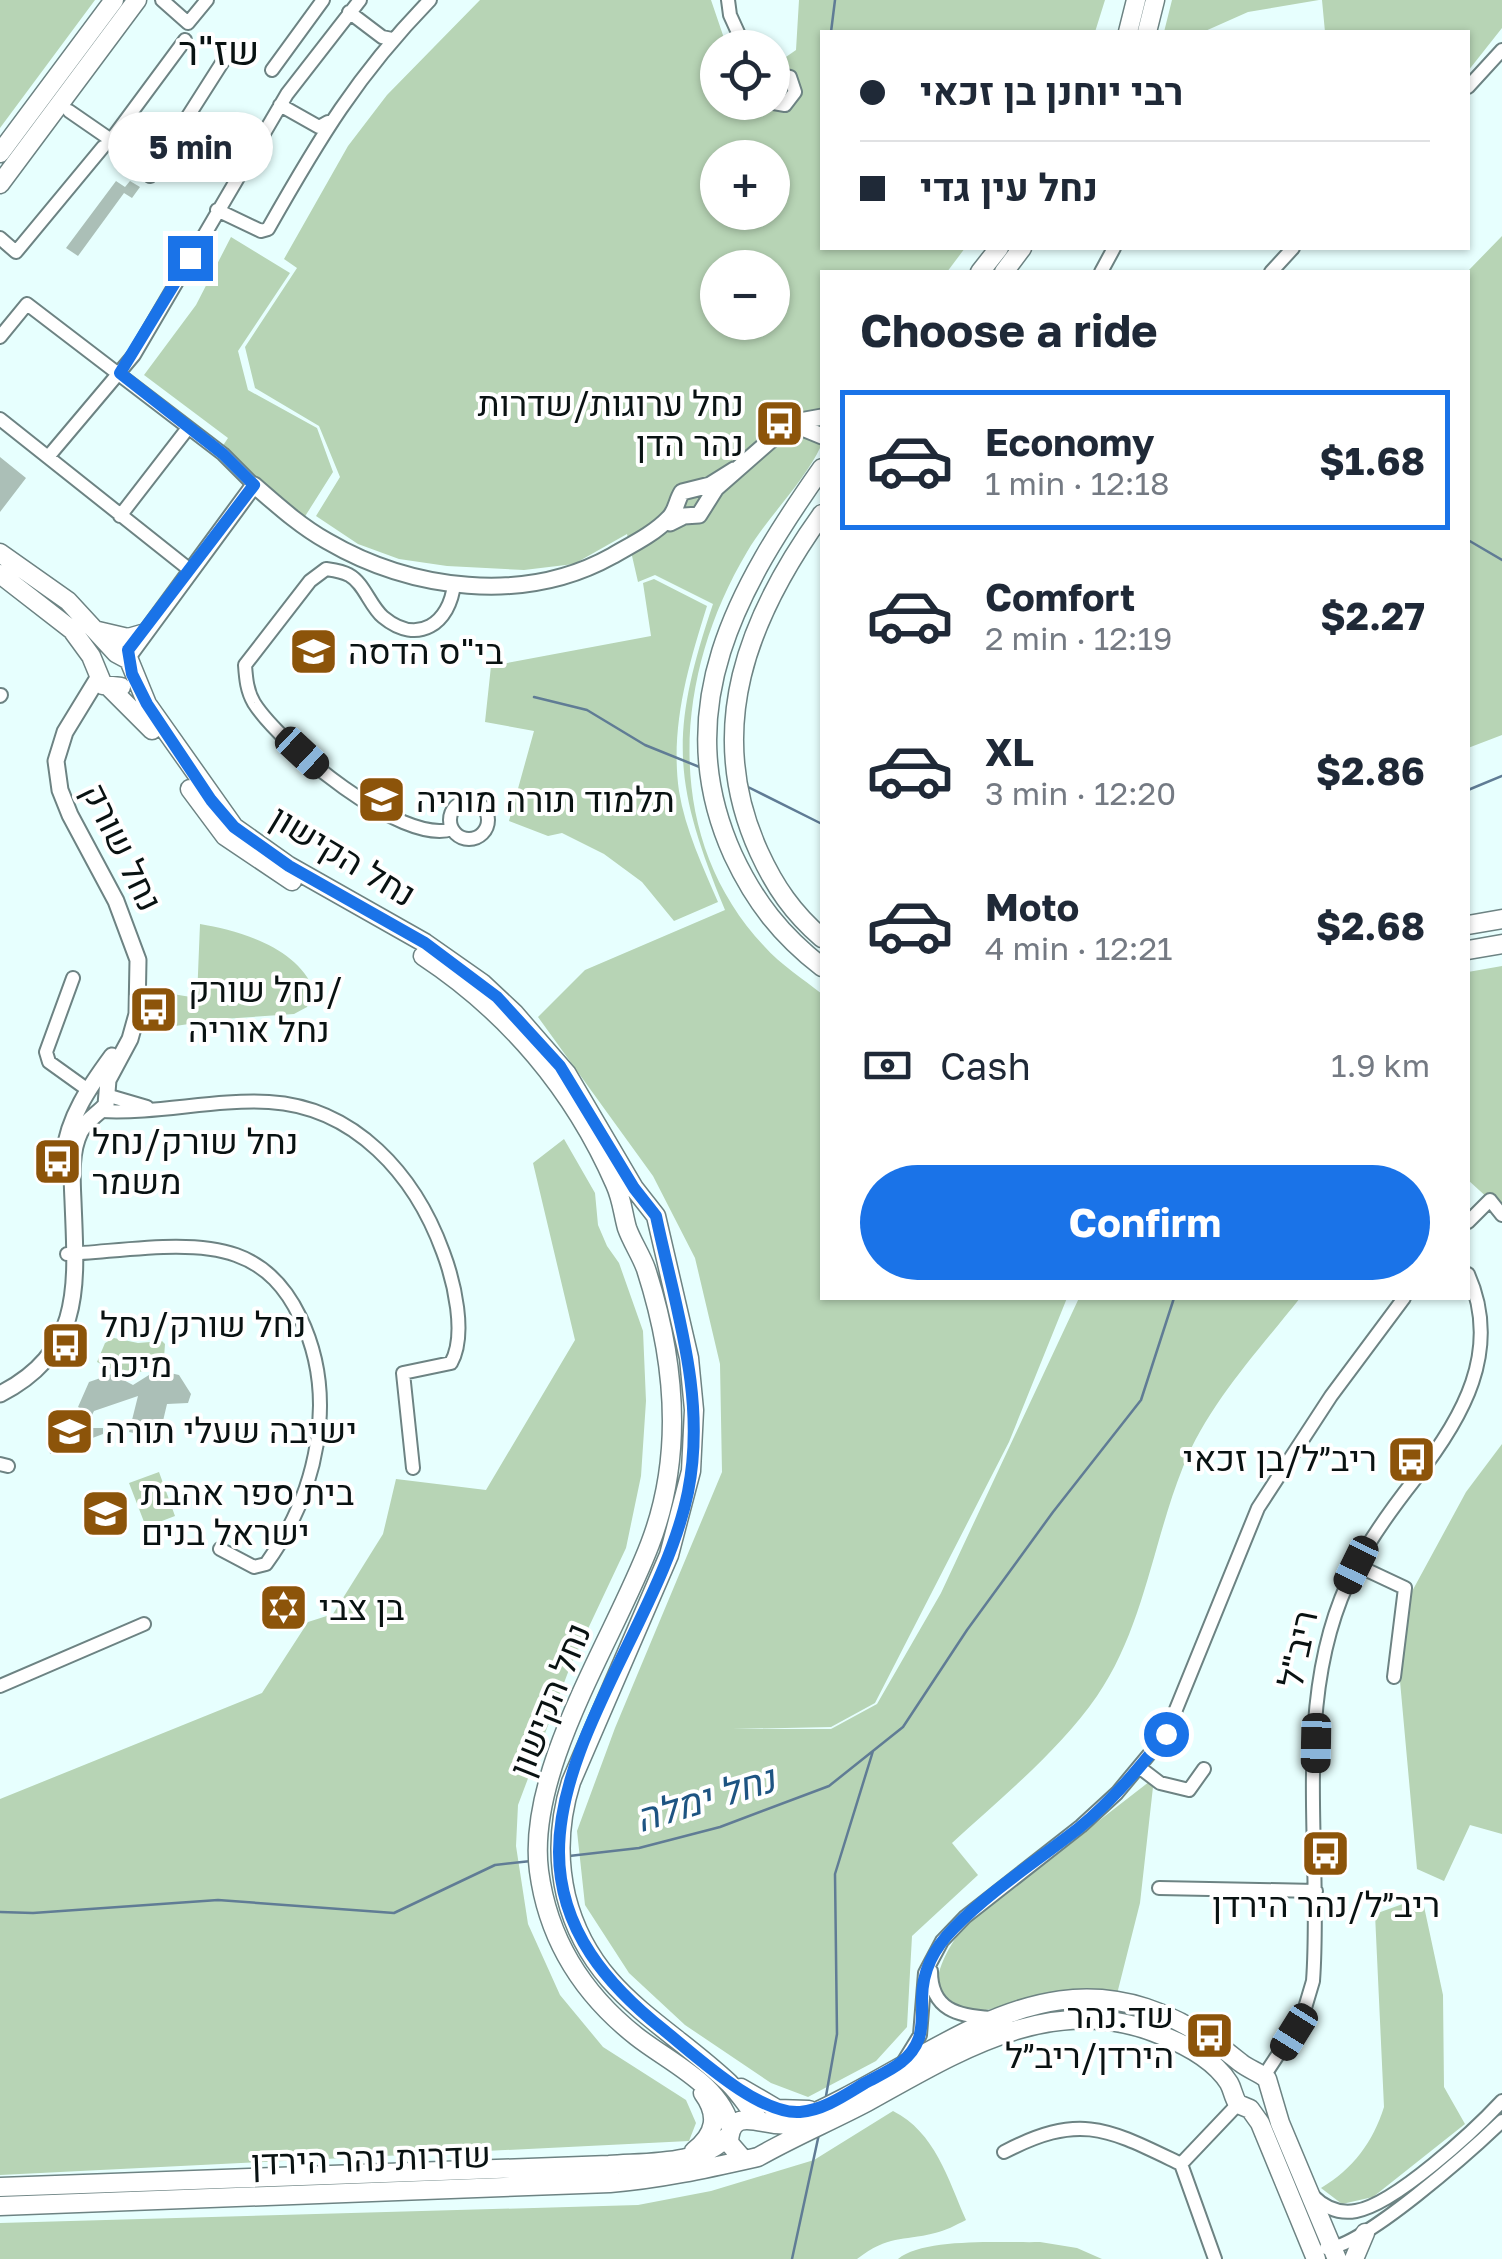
<!DOCTYPE html>
<meta charset="utf-8">
<style>
body{margin:0;font-family:"Golos Text",Heebo,sans-serif;background:#f2f2f3;color:#1f2937;height:100vh;display:flex;flex-direction:column;font-size:38px;white-space:nowrap}
*{box-sizing:border-box;margin:0}
p{font-size:32px;color:#747a83}
.icon{flex:none;width:55px;height:55px;fill:none;stroke:currentColor;stroke-width:2;stroke-linecap:round;stroke-linejoin:round}
.map{position:relative;flex:1;overflow:hidden}
.side{position:absolute;left:820px;top:270px;width:650px;height:1030px;display:flex;flex-direction:column;background:#fff;border-radius:0px;box-shadow:0 2px 8px #0004}
.side>*{flex:none}
.guide{position:absolute;left:820px;top:30px;width:650px;height:220px;border-radius:0px;box-shadow:0 2px 8px #0004;display:grid;align-content:center;height:220px;padding:0 40px;background:#fff}
.buttons{position:absolute;left:700px;top:30px;display:grid;gap:20px}
.buttons a{display:grid;place-items:center;width:90px;height:90px;border-radius:50%;background:#fff;box-shadow:0 2px 8px #0004;font-size:50px}
.end{position:absolute;width:45px;height:45px;margin:-22px;border:12px solid #1a73e8;background:#fff;box-shadow:0 0 0 5px #fff}
.from{border-radius:50%}
.bubble{position:absolute;height:70px;border-radius:35px;background:#fff;box-shadow:0 2px 8px #0004;font-size:32px;font-weight:700;line-height:70px;text-align:center}
.car{position:absolute;width:30px;height:60px;margin:-30px -15px;border-radius:12px;box-shadow:0 0 8px 2px #0007;background:linear-gradient(#222 24%,#8ab4d8 0 40%,#222 0 76%,#8ab4d8 0 86%,#222 0)}
.guide b{display:flex;align-items:center;gap:35px;height:95px;font-size:38px}
.guide b+b{border-top:2px solid #e0e1e3}
.guide i{width:25px;height:25px;background:#1f2937}
ul{padding:0;list-style:none}
li{display:flex;align-items:center;gap:30px;height:140px;margin:0 20px 15px;padding:0 20px;border:5px solid transparent;border-radius:0px}
li div{flex:1}
li b{display:block;font-size:38px}
li em{font-style:normal;font-weight:700}
li.selected{border-color:#1a73e8}
li>.icon{width:90px;height:90px;stroke-width:1.5}
h2{padding:0 40px;font-size:45px;line-height:120px}
.pay{display:flex;align-items:center;gap:25px;height:110px;padding:0 40px;font-size:38px}
.pay p{margin-inline-start:auto}
.button{display:flex;gap:20px;margin-top:auto;padding:20px 40px}
.button a{flex:1;height:115px;border-radius:60px;background:#1a73e8;color:#fff;font-size:40px;font-weight:700;line-height:115px;text-align:center}
.map>svg:first-child{display:block}
</style>
<div class="map">
<svg width="1502" height="2259" viewBox="0 0 1502 2259">
<rect width="100%" height="100%" fill="#e7fffe"/>
<path fill="#b7d4b5" fill-rule="evenodd" d="M0 0H95L0 128Z
M480 0H711L727 47 718 48V102H772L773 66 796 50 799 0H1105L1095 32H822V248H965L947 272H822C822 301 829 429 821 446 803 484 768 516 747 552 674 674 661 836 764 946 781 965 803 979 822 994V1298H1067L1009 1442 875 1703 831 1727 732 1729H831L877 1704 941 1593 1079 1298H1300C1259 1350 1208 1404 1183 1467 1153 1541 1144 1628 1097 1696 1058 1752 1003 1796 952 1843L978 1875 912 1936 907 2027 876 2061 808 2097 771 2083 685 2025 629 1973 585 1905 577 1831 615 1728 722 1472 720 1364 695 1258 653 1176 538 1017 585 970 725 910C673 783 669 735 713 604L655 575 638 582 627 534 574 564 524 570 447 566 399 559 358 544 316 516 340 477 319 426 255 388 245 347 297 268 284 259 348 146 387 95ZM718 158H772V212H718ZM718 268H772V322H718Z
M1172 0H1319L1248 12 1203 32H1164Z
M1322 0H1502V28L1468 71V32H1325Z
M1502 236V735L1468 748V272H1430L1468 271Z
M231 237 290 273 238 351 248 390 317 428 333 472 304 518 222 447 228 438 144 375 196 305Z
M654 579 707 606C688 667 670 727 679 791 685 829 703 867 718 902L674 921 642 882 604 854 562 833 548 836 509 821 534 731 485 722 491 666 651 636 643 583Z
M200 924C241 931 299 948 314 991L307 1007 294 1014 223 1019 148 1030 154 991 197 998Z
M1502 966V1211L1468 1180V972Z
M564 1139 595 1193 598 1225 607 1246 619 1263 643 1331 646 1401 641 1476 626 1548 570 1667 518 1805 516 1846 528 1924 560 1995 603 2047 686 2100 696 2123 689 2141 0 2175V1799L262 1693 308 1622 333 1614 383 1534 396 1479 486 1490 575 1340 533 1163Z
M114 1338 138 1343 162 1341 165 1344 164 1358C131 1379 132 1379 97 1362L105 1343Z
M1502 1444V1834L1470 1825 1444 1881 1417 1869 1398 1659 1403 1608 1466 1492Z
M159 1472 175 1516 146 1527 129 1483Z
M1154 1778 1140 1903 1117 1994C1094 1994 1070 1992 1047 1995 1021 1998 996 2012 970 2011 911 2009 946 1947 967 1923Z
M1422 1897 1443 1995 1444 2087 1465 2124 1373 2197 1342 2204 1321 2188C1353 2169 1373 2142 1384 2107L1375 1914Z
M893 2111C935 2132 948 2179 966 2220 956 2225 945 2231 935 2233 900 2242 890 2234 857 2259H0V2223L638 2205 711 2191 814 2160Z
M1040 2242 1077 2248 1102 2259H898C924 2237 1005 2243 1040 2242Z"/>
<g fill="none" stroke-linecap="round" stroke-linejoin="round">
<path stroke="#607c95" stroke-width="2.5" d="M831 32 835 0
M1468 540 1502 560
M534 697 587 710 645 745 702 768
M746 786 822 824
M1468 790 1502 776
M569 1856 639 1848 720 1827 829 1786 903 1727 967 1630 1053 1512 1141 1400 1174 1298
M0 1912 33 1913 218 1900 394 1913 495 1865 531 1861
M826 2096 837 2034 835 1874 873 1751
M792 2259 819 2134"/>
</g>
<path fill="#abbfb7" d="M116 181 125 187 130 181 140 187 132 198 124 193 78 256 66 248Z
M0 457 26 478 0 512Z
M157 1370 179 1375 191 1394 188 1403 167 1404 159 1438 129 1432 138 1396 94 1411 92 1415 78 1407 89 1382 112 1374 133 1385Z
M92 1416 87 1428H103V1434L50 1454 47 1433H51V1421Z"/>
<g fill="none" stroke-linecap="round" stroke-linejoin="round">
<defs>
<path id="minor" d="M162 0 188 23 207 0
M728 0 730 15 745 48
M349 12 382 37 392 39
M272 70 323 0
M1468 87 1502 50
M768 102 785 105 795 92 790 77 772 74
M280 105 319 127 328 122
M69 111 111 140 185 40
M150 176 227 55
M217 210 261 231 268 229C319 139 357 75 430 0
M0 238 16 252 103 147
M1101 272 1114 248
M1271 272 1293 248
M0 337 27 304 223 454 254 485
M0 419 190 570
M48 457 134 355 287 94 360 0
M120 516 188 428
M0 696 1 695
M450 820a19 19 0 1 1 38 0a19 19 0 1 1-38 0Z
M452 829C402 846 280 744 254 703 247 691 246 679 245 665L310 581 326 569C333 570 342 571 349 575 364 583 370 606 383 617 418 646 450 623 454 584
M73 978 46 1052 49 1062 88 1090
M106 1095 147 1107
M101 1111C158 1114 213 1099 269 1102 355 1107 415 1175 443 1252 454 1281 467 1335 451 1363L403 1373 413 1468
M1468 1222 1490 1200 1502 1215
M67 1254C116 1252 190 1238 236 1255 267 1266 286 1288 300 1317 339 1397 317 1494 266 1564L254 1567 220 1549
M0 1464 8 1466
M1356 1565 1405 1588 1394 1677
M0 1686 144 1624
M1139 1767 1160 1783 1189 1790 1204 1769
M1159 1888 1316 1891
M931 1971C931 2010 958 2016 991 2018
M904 2061 920 2035 925 1973 942 1941 965 1917 1081 1826 1117 1793 1166 1734 1258 1508 1331 1396 1404 1298
M1264 2076 1302 2018 1313 1981C1323 1846 1289 1693 1355 1568 1371 1537 1393 1507 1415 1479 1463 1418 1502 1350 1468 1274
M1004 2152C1081 2112 1108 2129 1181 2164
M1181 2164 1215 2259
M1181 2164 1238 2104
M1313 2196C1325 2208 1339 2214 1356 2211 1395 2204 1474 2131 1502 2101
M1326 2248C1360 2250 1474 2148 1502 2121"/>
<path id="tertiary" d="M790 429H805L822 436
M670 523 684 516 699 515 716 488 781 431 800 421 822 417
M127 658 254 485C277 505 300 526 327 541 411 590 524 605 612 556 631 545 654 534 669 518 677 510 676 501 682 492L710 485 734 470
M64 1155C68 1117 90 1086 112 1056
M0 1394C85 1351 76 1282 73 1201 72 1178 70 1153 80 1132 87 1119 97 1115 106 1105L108 1080 130 1039 137 1014 138 960 116 901 70 815 60 790 56 761 65 732 98 678"/>
<path id="secondary" d="M1128 32 1136 0
M1147 32 1155 0
M0 153 114 0
M0 184 137 0
M980 272 999 248
M1004 272 1022 248
M822 468C738 587 667 709 733 855 755 902 781 935 822 967
M822 514C748 617 703 729 759 852 775 887 793 913 822 938
M0 553 68 601 116 653 129 660 147 704 234 827 289 866 425 943 482 983 514 1013 567 1074 634 1188 656 1216 689 1358 694 1410 691 1471 669 1555 571 1782C559 1820 557 1857 566 1896 590 1992 663 2021 729 2083 740 2094 748 2107 758 2119
M0 574 72 630 91 656 103 685 121 687
M98 631 128 638 142 634
M110 688 152 730
M190 789 225 836 292 881
M1468 925 1502 919
M1468 950 1502 944
M423 956C508 1012 574 1090 615 1184 622 1199 623 1214 627 1228 632 1242 641 1255 646 1269 675 1359 684 1455 650 1544 614 1639 526 1770 539 1871 548 1939 583 1994 636 2036 670 2063 721 2084 731 2129
M741 2088 777 2109 809 2110
M694 2151C716 2134 719 2115 703 2093
M742 2158 729 2143C730 2102 766 2129 789 2124 951 2057 1063 1916 1241 2063 1250 2070 1259 2072 1267 2079L1280 2123 1337 2259
M0 2187 609 2165C646 2162 701 2166 728 2136
M0 2206 610 2183C661 2179 709 2168 758 2157 793 2137 831 2121 867 2102 959 2051 1054 1990 1161 2035 1186 2045 1214 2059 1229 2083 1233 2090 1233 2097 1238 2104L1250 2109 1260 2123 1316 2259
M1354 2259 1365 2233"/>
</defs>
<use href="#minor" stroke="#6d8383" stroke-width="16"/>
<use href="#tertiary" stroke="#6d8383" stroke-width="19"/>
<use href="#secondary" stroke="#6d8383" stroke-width="21"/>
<use href="#minor" stroke="#fff" stroke-width="12"/>
<use href="#tertiary" stroke="#fff" stroke-width="15"/>
<use href="#secondary" stroke="#fff" stroke-width="18"/>
</g>
<g fill="none" stroke-linecap="round" stroke-linejoin="round">
<path stroke="#1a73e8" stroke-width="12" d="M190 258 120 373 223 454 254 485 128 650 132 674 147 704 211 800 234 827 289 866 425 943 497 997 560 1066 634 1188 656 1216C675 1307 707 1397 688 1492 664 1610 559 1735 559 1852 559 1930 608 1986 665 2031 696 2056 759 2115 800 2112 824 2110 845 2095 865 2083 887 2071 910 2063 919 2038 923 2025 922 2012 922 1999 922 1970 934 1948 954 1928 991 1890 1037 1861 1079 1828 1112 1801 1140 1768 1166 1734"/>
</g>
<defs>
<symbol id="bus-square" viewBox="-11 -11 22 22"><rect x="-9" y="-9" width="18" height="18" rx="4" fill="#8c540a" stroke="#fff"/><path d="M-5-6H5V4H4V6H2V4H-2V6H-4V4H-5ZM-3.5-4V0h7V-4ZM-3.5 1.2v1.5H-2V1.2ZM2 1.2v1.5H3.5V1.2Z" fill="#fff"/></symbol>
<symbol id="school-square" viewBox="-11 -11 22 22"><rect x="-9" y="-9" width="18" height="18" rx="4" fill="#8c540a" stroke="#fff"/><path d="M0-5L7-2L0 1L-7-2ZM-4 1L0 2.5L4 1V4Q0 6-4 4Z" fill="#fff"/></symbol>
<symbol id="synagogue-square" viewBox="-11 -11 22 22"><rect x="-9" y="-9" width="18" height="18" rx="4" fill="#8c540a" stroke="#fff"/><path d="M0-6.5L5.6 3.2H-5.6ZM0 6.5L5.6-3.2H-5.6Z" fill="#fff"/></symbol>
</defs>
<g fill-rule="evenodd">
<use href="#bus-square" x="752" y="396" width="55" height="55"/>
<use href="#school-square" x="286" y="624" width="55" height="55"/>
<use href="#school-square" x="354" y="772" width="55" height="55"/>
<use href="#bus-square" x="126" y="982" width="55" height="55"/>
<use href="#bus-square" x="30" y="1134" width="55" height="55"/>
<use href="#bus-square" x="38" y="1318" width="55" height="55"/>
<use href="#school-square" x="42" y="1404" width="55" height="55"/>
<use href="#bus-square" x="1384" y="1432" width="55" height="55"/>
<use href="#school-square" x="78" y="1486" width="55" height="55"/>
<use href="#synagogue-square" x="256" y="1580" width="55" height="55"/>
<use href="#bus-square" x="1298" y="1826" width="55" height="55"/>
<use href="#bus-square" x="1182" y="2008" width="55" height="55"/>
</g>
<g text-anchor="middle" stroke-width="8" stroke-linejoin="round" paint-order="stroke">
<g font-size="35" fill="#091212" stroke="#fff" text-anchor="start">
<text x="744" y="416" text-anchor="end">נחל ערוגות/שדרות<tspan x="744" dy="40">נהר הדן</tspan></text>
<text x="348" y="664">בי"ס הדסה</text>
<text x="416" y="812">תלמוד תורה מוריה</text>
<text x="188" y="1002">נחל שורק/<tspan x="188" dy="40">נחל אוריה</tspan></text>
<text x="92" y="1154">נחל שורק/נחל<tspan x="92" dy="40">משמר</tspan></text>
<text x="100" y="1337">נחל שורק/נחל<tspan x="100" dy="40">מיכה</tspan></text>
<text x="105" y="1443">ישיבה שעלי תורה</text>
<text x="1377" y="1471" text-anchor="end">ריב״ל/בן זכאי</text>
<text x="141" y="1505">בית ספר אהבת<tspan x="141" dy="40">ישראל בנים</tspan></text>
<text x="319" y="1620">בן צבי</text>
<text x="1326" y="1917" text-anchor="middle">ריב״ל/נהר הירדן</text>
<text x="1174" y="2028" text-anchor="end">שד.נהר<tspan x="1174" dy="40">הירדן/ריב״ל</tspan></text>
</g>
<g font-size="35" fill="#091212" stroke="#fff">
<text transform="translate(122 847) rotate(64)" y="12">נחל שורק</text>
<text transform="translate(343 856) rotate(31)" y="12">נחל הקישון</text>
<text transform="translate(1298 1649) rotate(-78)" y="12">ריב"ל</text>
<text transform="translate(550 1700) rotate(-68)" y="12">נחל הקישון</text>
<text transform="translate(371 2159) rotate(-2)" y="12">שדרות נהר הירדן</text>
</g>
<g font-size="38" font-style="italic" fill="#1d5482" stroke="#fff">
<text transform="translate(705 1799) rotate(-17)" y="13">נחל ימלה</text>
</g>
<g font-size="40" fill="#091212" stroke="#fff">
<text x="219" y="65">שז"ר</text>
</g>
</g>
</svg>
<div class="buttons">
<a><svg class="icon" aria-label="locate" viewBox="0 0 24 24"><circle cx="12" cy="12" r="6"/><path d="M12 2v4M12 18v4M2 12h4M18 12h4"/></svg></a>
<a>+</a>
<a>−</a>
</div>
<i class="end from" style="left:1166px;top:1734px"></i>
<i class="end" style="left:190px;top:258px"></i>
<div class="bubble" style="left:108px;top:112px;width:165px">5 min</div>
<i class="car" style="left:302px;top:753px;rotate:133deg"></i>
<i class="car" style="left:1356px;top:1565px;rotate:206deg"></i>
<i class="car" style="left:1316px;top:1743px;rotate:181deg"></i>
<i class="car" style="left:1294px;top:2032px;rotate:212deg"></i>
<div class="guide">
<b><i class="from"></i>רבי יוחנן בן זכאי</b>
<b><i></i>נחל עין גדי</b>
</div>
<section class="side">
<h2>Choose a ride</h2>
<ul>
<li class="selected"><svg class="icon" aria-label="car" viewBox="0 0 24 24"><path d="M5 17H2v-5l4-1 3-4h7l3 4 3 1v5h-3M9 17h6M6 11h13"/><circle cx="7" cy="17" r="2"/><circle cx="17" cy="17" r="2"/></svg><div><b>Economy</b><p>1 min · 12:18</p></div><em>$1.68</em></li>
<li><svg class="icon" aria-label="car" viewBox="0 0 24 24"><path d="M5 17H2v-5l4-1 3-4h7l3 4 3 1v5h-3M9 17h6M6 11h13"/><circle cx="7" cy="17" r="2"/><circle cx="17" cy="17" r="2"/></svg><div><b>Comfort</b><p>2 min · 12:19</p></div><em>$2.27</em></li>
<li><svg class="icon" aria-label="car" viewBox="0 0 24 24"><path d="M5 17H2v-5l4-1 3-4h7l3 4 3 1v5h-3M9 17h6M6 11h13"/><circle cx="7" cy="17" r="2"/><circle cx="17" cy="17" r="2"/></svg><div><b>XL</b><p>3 min · 12:20</p></div><em>$2.86</em></li>
<li><svg class="icon" aria-label="car" viewBox="0 0 24 24"><path d="M5 17H2v-5l4-1 3-4h7l3 4 3 1v5h-3M9 17h6M6 11h13"/><circle cx="7" cy="17" r="2"/><circle cx="17" cy="17" r="2"/></svg><div><b>Moto</b><p>4 min · 12:21</p></div><em>$2.68</em></li>
</ul>
<div class="pay"><svg class="icon" aria-label="cash" viewBox="0 0 24 24"><path d="M3 7h18v10H3z"/><circle cx="12" cy="12" r="2"/></svg>Cash<p>1.9 km</p></div>
<div class="button"><a>Confirm</a></div>
</section>
</div>
